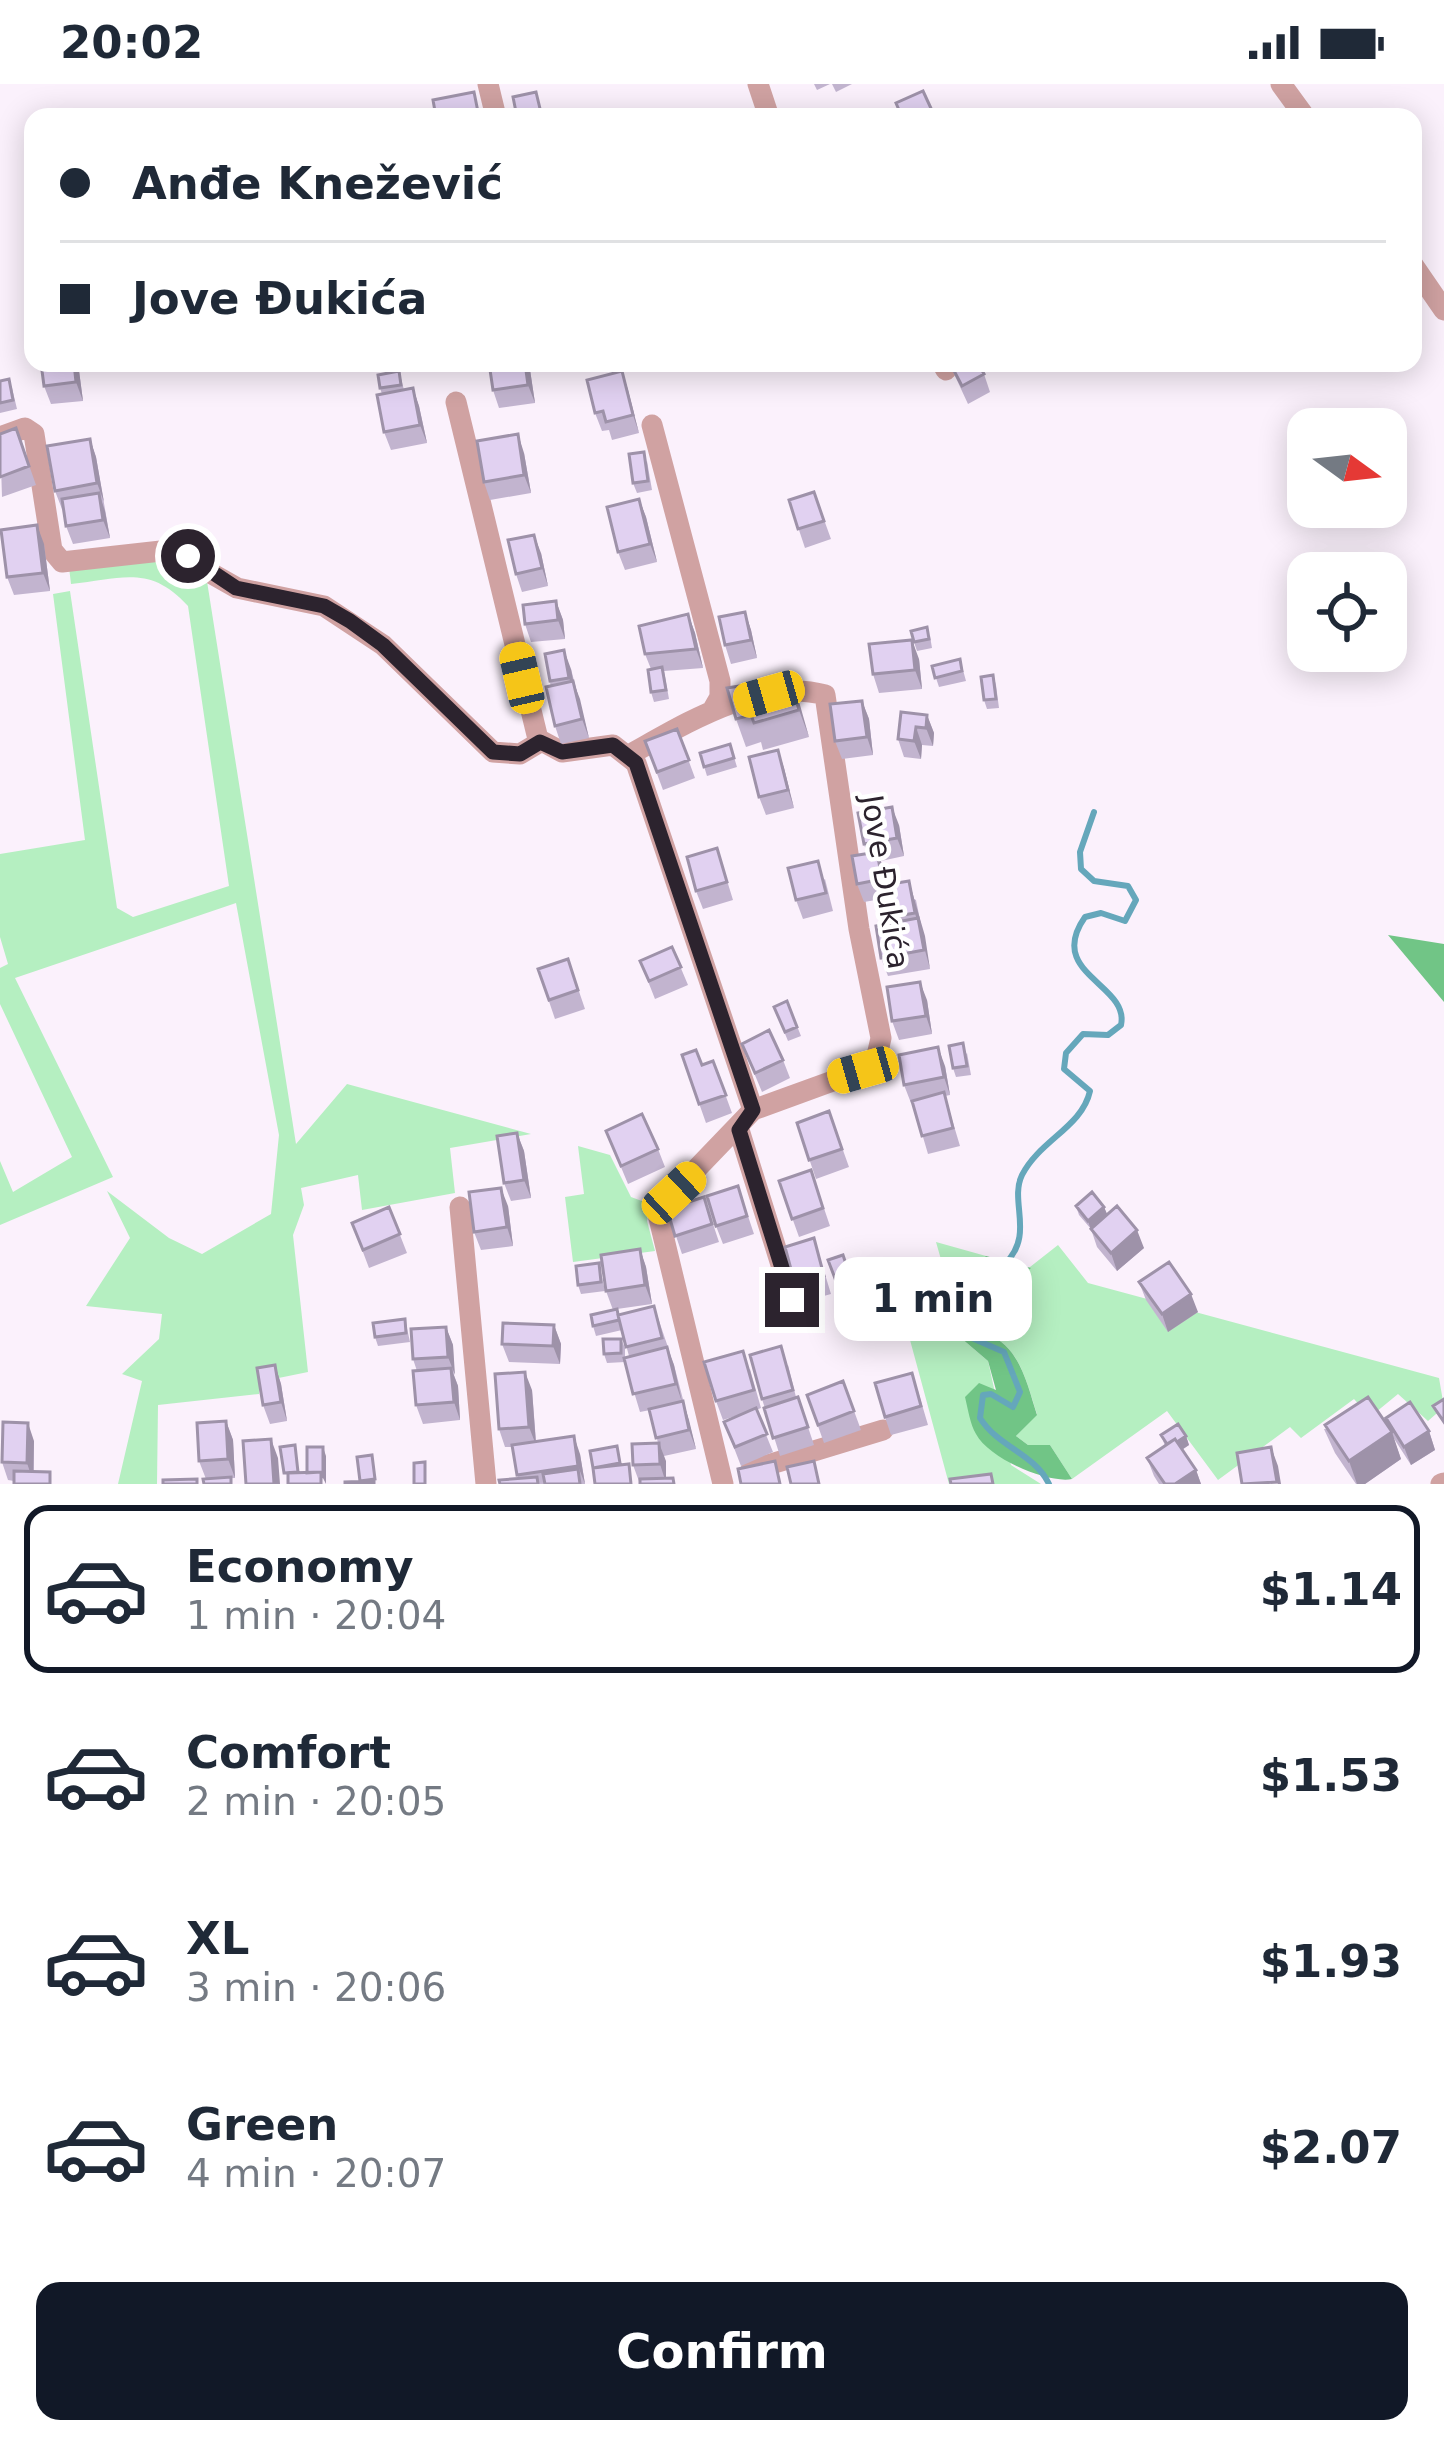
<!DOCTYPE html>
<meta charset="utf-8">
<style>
body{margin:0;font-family:"DejaVu Sans",sans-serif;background:#f2f2f3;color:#1f2937;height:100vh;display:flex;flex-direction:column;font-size:45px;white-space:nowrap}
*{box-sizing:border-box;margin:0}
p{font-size:39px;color:#747a83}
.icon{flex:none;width:66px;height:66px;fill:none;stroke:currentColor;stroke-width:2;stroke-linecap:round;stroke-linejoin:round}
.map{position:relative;height:1400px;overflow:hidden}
.drawer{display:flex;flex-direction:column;background:#fff;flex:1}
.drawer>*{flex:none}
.guide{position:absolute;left:24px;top:24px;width:1398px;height:264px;border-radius:24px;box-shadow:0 6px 30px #0003;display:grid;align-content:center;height:264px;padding:0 36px;background:#fff}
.needle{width:78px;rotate:105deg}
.tools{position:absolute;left:1287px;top:324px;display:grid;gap:24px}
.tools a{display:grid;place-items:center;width:120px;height:120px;border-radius:24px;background:#fff;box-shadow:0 6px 30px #0003;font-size:60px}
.end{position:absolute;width:54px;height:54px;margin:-27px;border:15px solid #2c232e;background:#fff;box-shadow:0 0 0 6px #fff}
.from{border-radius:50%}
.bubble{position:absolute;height:84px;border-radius:24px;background:#fff;box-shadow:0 6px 30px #0003;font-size:39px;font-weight:800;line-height:84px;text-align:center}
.car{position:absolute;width:36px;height:72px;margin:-36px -18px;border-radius:15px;box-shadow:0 0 9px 3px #0007;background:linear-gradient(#f5c518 24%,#345 0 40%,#f5c518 0 76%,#345 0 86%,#f5c518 0)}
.guide b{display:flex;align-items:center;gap:42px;height:114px;font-size:45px}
.guide b+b{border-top:3px solid #e0e1e3}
.guide i{width:30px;height:30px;background:#1f2937}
ul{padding:21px 0 0;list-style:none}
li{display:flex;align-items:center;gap:36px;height:168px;margin:0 24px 18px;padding:0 12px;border:6px solid transparent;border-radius:24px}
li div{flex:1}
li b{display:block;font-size:45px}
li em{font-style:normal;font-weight:800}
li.active{border-color:#111827}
li>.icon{width:108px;height:108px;stroke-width:1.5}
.primary-button{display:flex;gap:24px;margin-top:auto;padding:24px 36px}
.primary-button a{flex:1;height:138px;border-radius:24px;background:#111827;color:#fff;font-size:48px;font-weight:800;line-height:138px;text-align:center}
.status{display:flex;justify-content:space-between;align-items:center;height:84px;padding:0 60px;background:#fff;direction:ltr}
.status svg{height:33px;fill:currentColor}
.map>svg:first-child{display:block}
</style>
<div class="status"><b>20:02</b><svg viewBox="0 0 49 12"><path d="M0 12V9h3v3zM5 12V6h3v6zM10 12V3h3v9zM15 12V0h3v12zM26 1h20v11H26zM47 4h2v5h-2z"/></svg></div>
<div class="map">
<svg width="1444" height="1400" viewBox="0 0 1444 1400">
<rect width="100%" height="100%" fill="#fbf1fc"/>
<path fill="#b5efc1" d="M158 470 206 491 296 1060 347 1000 531 1050 450 1064 455 1109 362 1126 358 1091 301 1104 304 1121 293 1151 308 1288 259 1298V1310L158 1321 157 1400H118L142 1297 122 1290 159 1255 162 1230 86 1222 130 1154 107 1107 169 1154 202 1170 271 1130 279 1051 236 819 15 894 113 1093 0 1141V1077L13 1108 72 1073 0 920V884L8 880 0 853V770L85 756 53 510 70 507 117 824 133 833 229 802 188 522C150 480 121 495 71 500L69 483Z
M578 1062 610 1071 631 1113 650 1120 647 1137 655 1167 573 1178 565 1113 584 1110Z
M936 1158 986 1172 958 1194 944 1186Z
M1058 1161 1088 1199 1439 1294 1444 1323 1428 1337 1398 1310 1370 1333 1354 1315 1301 1354 1290 1343 1218 1396 1167 1327 1072 1395 1050 1361H1028L1016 1352 1037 1330C1027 1300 1020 1262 987 1250L974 1227Z
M933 1208 954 1248 988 1277 1011 1381 1041 1400H949L900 1219Z"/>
<path fill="#71c586" d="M1388 851 1444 860V918Z
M986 1172 1031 1184 974 1227 987 1250C1020 1262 1027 1300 1037 1331L1016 1352 1028 1361H1050L1072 1395C1049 1400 989 1375 976 1350 970 1340 968 1325 965 1313L979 1299 996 1306 988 1277 954 1248 933 1208 948 1203 944 1186 959 1193Z"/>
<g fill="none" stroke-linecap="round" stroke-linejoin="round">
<path stroke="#65a7bb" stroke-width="6" d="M1049 1400C1034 1369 999 1364 980 1334L983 1311 991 1310 1013 1323 1020 1308 1004 1268 965 1251 953 1228C958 1198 986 1199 1005 1180 1035 1150 1009 1118 1022 1091 1040 1056 1082 1043 1090 1007L1064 985 1066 969 1083 950 1108 951 1121 941C1130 900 1045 890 1085 833L1101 829 1125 837 1136 816 1128 802 1094 797 1081 785 1080 768 1094 728"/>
<path stroke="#d0a2a2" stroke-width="21" d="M488 0 496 33
M758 0 769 33
M1281 0 1305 33
M1413 181 1444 226
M942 279 946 286
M456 318 538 655 562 668 613 661 636 679 753 1026
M652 341 720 597V613L712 627
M0 353 25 344 34 350 52 466 62 478 170 466 237 504 324 522 383 561 493 668 520 670 540 658
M629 671C685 640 758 593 825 611L859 845 881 954 876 976 863 986 753 1026 657 1126 723 1400
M739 1046 792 1216
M460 1123 486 1400
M751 1386 883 1346
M1441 1400 1444 1399"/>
</g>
<path fill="#c2b4cf" d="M814 0H830L817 6Z
M832 0H852L836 8Z
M78 279 83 317 51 320 44 302Z
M529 279 535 319 499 324 493 306Z
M949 279 984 290 990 308 968 320Z
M399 287 404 306 413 304 419 322 427 359 391 366 384 348 382 310 380 304Z
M622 287 639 349 612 356 609 346 602 347 595 329Z
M0 297 12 304 17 325 0 329Z
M16 344 36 401 2 413 0 350Z
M90 355 96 373 110 454 73 460 66 442 64 425H62L55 407Z
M524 369 531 409 490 416 484 398Z
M647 377 652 406 637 409 633 399Z
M814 408 831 455 805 464 789 416Z
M639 415 646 433 657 478 625 486 618 468Z
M44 460 50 507 14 511 7 493Z
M541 469 548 502 522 508 516 490Z
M556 517 563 536 565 555 531 558 525 540Z
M745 528 751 546 757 574 731 580 725 561Z
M688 530 695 549 703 584 664 587 669 615 654 618 651 608V585L645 570Z
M930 552 932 564 917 567 914 558Z
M919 575 922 605 879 609 873 590Z
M960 575 966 597 939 603 932 582Z
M571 585 589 654 561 660 555 642 550 597Z
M993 591 996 601 999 624 987 625 984 616Z
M790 594 809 653 763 666 761 658 746 663 736 635Z
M862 617 869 635 873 671 842 675 835 657Z
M927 631 934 649 933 662 922 661 921 675 904 673 898 655Z
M677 645 695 694 663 706 645 657Z
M730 660 737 683 707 692 700 669Z
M778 666 794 724 766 731 759 713Z
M899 741 904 772 881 777 887 801 916 816 930 885 888 892 881 874 892 839 887 814 864 818 857 800 867 770 864 760Z
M717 764 733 816 703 825 696 807Z
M825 795 833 827 803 835 796 816Z
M672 863 688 901 655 915 640 877Z
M568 875 585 925 555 935 538 885Z
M927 916 932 950 899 956 892 937Z
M787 917 801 952 788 957 774 923Z
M742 960 783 976 790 994 762 1008Z
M967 969 971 991 956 993 953 984Z
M682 971 702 981 713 977 732 1029 706 1039Z
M945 982 950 1011 945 1012 960 1062 928 1070 913 1019H911L904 1001Z
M829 1027 849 1083 816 1095 797 1039Z
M606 1047 658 1065 665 1083 628 1100Z
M517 1049 524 1067 531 1114 511 1117 504 1099Z
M811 1086 830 1142 799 1153 779 1097Z
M738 1102 754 1150 723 1160 716 1142Z
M704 1113 719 1158 682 1170 667 1125Z
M508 1122 513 1162 481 1166 474 1148Z
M1076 1122 1104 1123 1107 1131 1144 1164 1117 1187 1097 1163 1091 1145 1079 1131Z
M389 1123 407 1169 369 1184 352 1139Z
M814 1154 831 1210 802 1218 795 1200Z
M640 1165 646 1183 652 1220 617 1225 620 1231 654 1222 674 1281 696 1365 664 1372 666 1394 640 1400 633 1381 658 1359 650 1326 640 1328 625 1278 607 1279 604 1270 621 1255 625 1264V1273L629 1272 622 1246 596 1252 593 1242 613 1226 606 1207Z
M843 1171 853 1201 839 1206 828 1176Z
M599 1179 605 1207 581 1210 578 1201Z
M1139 1198 1198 1228 1168 1248 1146 1216Z
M405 1235 410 1258 378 1262 375 1253Z
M554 1241 561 1260 560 1280 509 1278 502 1260Z
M446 1243 453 1261 454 1291 458 1302 460 1336 423 1340 416 1321 417 1287 413 1275Z
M275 1281 281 1300 287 1337 270 1340 263 1321Z
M788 1281 796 1313H798L814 1361 780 1372 762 1315Z
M750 1285 761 1324 756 1326 773 1368 741 1382 724 1338 745 1329 723 1336 716 1317Z
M843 1297 861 1346 824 1359 807 1311Z
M532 1306 536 1357 580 1370 585 1400H500L518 1395 513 1363H505L499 1345Z
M918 1307 928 1341 891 1351 885 1333Z
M1386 1334 1429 1347 1435 1366 1411 1381 1393 1353 1401 1375 1365 1400H1356L1335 1369 1324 1345 1391 1347Z
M226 1337 233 1356 235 1394 206 1395 199 1377Z
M1161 1351 1186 1352 1189 1361 1182 1366 1196 1386 1201 1400H1159L1154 1392 1147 1374 1165 1362Z
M34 1357V1388L14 1397 8 1396 2 1378Z"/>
<path fill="#9e92a9" d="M74 279H78L83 317 76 298Z
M525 279H529L535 319 528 301Z
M622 287 628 306 639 349 633 331Z
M413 304 419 322 427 359 420 341Z
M518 350 524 369 531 409 524 391Z
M90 355 96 373 104 418 97 399Z
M99 409 105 427 110 454 103 436Z
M639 415 646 433 657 478 650 460Z
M37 441 44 460 50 507 43 489Z
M534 451 541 469 548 502 542 484Z
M556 517 563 536 565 555 558 536Z
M745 528 751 546 757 574 751 556Z
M688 530 695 549 703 584 696 565Z
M912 556 919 575 922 605 915 586Z
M564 566 571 585 576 612 569 594Z
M790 594 800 621 809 653 799 626Z
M573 597 580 615 589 654 582 635Z
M862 617 869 635 873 671 867 653Z
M927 631 934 649 933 662 926 644Z
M916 643 922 661 921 675 914 657Z
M778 666 784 684 794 724 788 706Z
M892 723 899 741 904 772 897 754Z
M877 768 884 786 889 813 882 795Z
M909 797 925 852 930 885 915 829Z
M920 898 927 916 932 950 926 932Z
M938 963 945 982 950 1011 944 993Z
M517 1049 524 1067 531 1114 524 1096Z
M501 1104 508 1122 513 1162 507 1143Z
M1104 1123 1108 1132 1091 1146 1088 1137Z
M1137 1146 1144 1164 1117 1187 1111 1169Z
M640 1165 646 1183 652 1220 645 1201Z
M1191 1210 1198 1228 1168 1248 1162 1230Z
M554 1241 561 1260 560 1280 553 1262Z
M446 1243 453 1261 455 1291 448 1273Z
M667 1263 674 1281 682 1318 676 1300Z
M275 1281 281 1300 287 1337 281 1318Z
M451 1284 458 1302 460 1336 454 1318Z
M525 1288 532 1306 536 1361 529 1343Z
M683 1317 689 1336 696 1365 689 1346Z
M226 1337 233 1356 235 1394 228 1375Z
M28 1339 34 1357 33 1397 27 1379Z
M1429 1347 1435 1366 1411 1381 1404 1363Z
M1392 1348 1401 1375 1365 1400H1357L1349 1377Z
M574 1352 580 1370 585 1400 578 1382Z
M1186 1352 1189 1361 1172 1372 1169 1363Z
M271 1355 278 1374 280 1400H274Z
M659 1359 666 1377V1399L660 1380Z
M323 1363 326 1372V1400L323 1394Z
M1271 1363 1278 1382 1281 1400H1278L1277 1398Z
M1196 1386 1201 1400H1175Z"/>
<path fill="#e1d1f1" stroke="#9e92a9" stroke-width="3" d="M923 7 935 33H902L896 19Z
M474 8 479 33H436L433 16Z
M536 8 542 33H517L513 13Z
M41 279H74L76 298 44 302Z
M489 279H525L528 301 493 306Z
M950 279H978L984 290 962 302Z
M399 287 401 301 380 304 378 291Z
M622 287 633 331 606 338 603 327 595 329 587 296Z
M9 295 13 316 0 319V297Z
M413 304 420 341 384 348 377 311Z
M16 344 29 382 0 393V350Z
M518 350 524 391 484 398 477 357Z
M90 355 97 399 55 407 47 362Z
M644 368 648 397 633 399 629 370Z
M814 408 824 437 798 445 789 416Z
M99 409 103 436 66 442 62 415Z
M639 415 650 460 618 468 607 423Z
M37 441 43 489 7 493 1 446Z
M534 451 542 484 516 490 508 456Z
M556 517 558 536 525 540 523 521Z
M745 528 751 556 725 561 719 533Z
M688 530 696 565 645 570 639 542Z
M927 543 929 555 914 558 911 547Z
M912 556 915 586 873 590 869 560Z
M564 566 569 594 550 597 545 570Z
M960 575 962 587 935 594 932 582Z
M662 583 666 606 651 608 648 586Z
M993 591 996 615 984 616 981 593Z
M790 594 799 626 754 639 751 631 736 635 727 604Z
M573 597 582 635 555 642 546 603Z
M862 617 867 653 835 657 830 620Z
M901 628 927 631 926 644 916 643 914 657 898 655Z
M677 645 689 676 657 688 645 657Z
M730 660 734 674 704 683 700 669Z
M778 666 788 706 759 713 749 673Z
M892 723 897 754 864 760 858 729Z
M717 764 727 798 696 807 687 773Z
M877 768 882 795 857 800 852 772Z
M818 777 826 809 796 816 788 784Z
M909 797 915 829 891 833 885 801Z
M918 834 924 866 881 874 876 842Z
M672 863 681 883 649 897 640 877Z
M568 875 578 906 549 916 538 885Z
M920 898 926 932 892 937 887 903Z
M787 917 797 943 785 948 774 923Z
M769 946 783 976 755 989 742 960Z
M963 959 967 982 953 984 949 962Z
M938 963 944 993 904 1001 899 971Z
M696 966 702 981 713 977 726 1011 699 1020 682 971Z
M944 1008 953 1044 922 1052 912 1017Z
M829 1027 842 1065 809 1076 797 1039Z
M642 1030 658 1065 621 1082 606 1047Z
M517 1049 524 1096 504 1099 497 1052Z
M811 1086 823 1124 792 1135 779 1097Z
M738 1102 747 1132 716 1142 707 1112Z
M501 1104 507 1143 474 1148 469 1108Z
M1092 1108 1104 1123 1088 1137 1076 1122Z
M704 1113 712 1140 675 1152 667 1125Z
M1117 1122 1137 1146 1111 1169 1091 1145Z
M389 1123 400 1150 363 1166 352 1139Z
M814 1154 824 1192 795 1200 785 1163Z
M640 1165 645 1201 606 1207 601 1171Z
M843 1171 850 1192 836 1197 828 1176Z
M1169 1178 1191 1210 1162 1230 1139 1198Z
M599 1179 601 1198 578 1201 576 1182Z
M654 1222 662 1254 626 1263 618 1231Z
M617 1225 619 1236 593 1242 591 1231Z
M405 1235 406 1249 375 1253 373 1239Z
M503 1239 554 1241 553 1262 502 1260Z
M446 1243 448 1273 413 1275 411 1245Z
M603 1255H621V1269L604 1270Z
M781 1262 793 1306 762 1315 750 1271Z
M667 1263 676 1300 633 1310 624 1274Z
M743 1267 754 1306 716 1317 704 1278Z
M275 1281 281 1318 263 1321 257 1284Z
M451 1284 454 1318 416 1321 413 1287Z
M525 1288 529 1343 499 1345 495 1290Z
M912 1289 921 1322 885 1333 875 1299Z
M843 1297 854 1327 818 1341 807 1311Z
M798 1313 808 1343 773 1354 764 1324Z
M1368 1313 1392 1348 1349 1377 1325 1341Z
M1444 1315V1338L1433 1322Z
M683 1317 689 1346 656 1354 649 1325Z
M1410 1318 1429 1347 1404 1363 1386 1334Z
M756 1324 767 1350 735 1363 724 1338Z
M226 1337 228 1375 199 1377 197 1339Z
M3 1338 28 1339 27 1379 2 1378Z
M1178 1340 1186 1352 1177 1358 1175 1355 1167 1360 1161 1351Z
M574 1352 578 1382 517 1391 512 1361Z
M271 1355 274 1400H246L243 1357Z
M1175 1355 1196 1386 1175 1400H1165L1147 1374Z
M659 1359 660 1380 633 1381 632 1360Z
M295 1361 298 1388 284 1389 280 1363Z
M617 1362 620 1379 593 1384 590 1367Z
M307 1363H323V1394L321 1388 307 1389Z
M1271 1363 1277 1398 1242 1400 1237 1369Z
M372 1371 375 1395 360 1397 357 1373Z
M775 1377 780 1400H741L738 1385Z
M814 1377 819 1400H791L787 1383Z
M425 1378V1400H414V1379Z
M629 1380 631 1400H595L593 1384Z
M578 1385 580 1400H545L543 1390Z
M14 1387 50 1388V1400H14Z
M321 1388V1400H288V1389Z
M991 1390 993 1400H951L950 1395Z
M231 1393V1400H204L203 1395Z
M537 1393 538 1400H500L499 1396Z
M673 1394 674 1400H640V1395Z
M197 1395V1400H163V1396Z
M374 1397V1400H345V1398Z"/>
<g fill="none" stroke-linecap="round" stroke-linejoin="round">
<path stroke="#2c232e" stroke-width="15" d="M188 472 236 504 324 522 350 537 383 561 493 668 520 670 540 658 562 668 613 661 636 679 753 1026 739 1046 792 1216"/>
</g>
<g text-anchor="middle" stroke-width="9" stroke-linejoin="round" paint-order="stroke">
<g font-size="30" fill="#2c232e" stroke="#fff">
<text transform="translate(885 798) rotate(81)" y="10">Jove Đukića</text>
</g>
</g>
</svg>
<div class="tools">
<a><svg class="needle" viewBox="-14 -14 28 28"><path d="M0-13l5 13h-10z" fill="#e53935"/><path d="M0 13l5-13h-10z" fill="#747a83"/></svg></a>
<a><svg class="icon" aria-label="locate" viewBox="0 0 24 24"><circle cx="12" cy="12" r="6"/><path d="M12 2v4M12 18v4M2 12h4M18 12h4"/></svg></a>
</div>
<i class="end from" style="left:188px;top:472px"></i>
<i class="end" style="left:792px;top:1216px"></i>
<div class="bubble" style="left:834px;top:1173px;width:198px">1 min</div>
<i class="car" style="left:522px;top:594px;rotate:347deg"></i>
<i class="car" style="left:769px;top:610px;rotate:254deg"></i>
<i class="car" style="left:863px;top:986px;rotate:254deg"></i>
<i class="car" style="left:674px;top:1109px;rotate:47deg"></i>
<div class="guide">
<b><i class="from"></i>Anđe Knežević</b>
<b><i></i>Jove Đukića</b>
</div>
</div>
<section class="drawer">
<ul>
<li class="active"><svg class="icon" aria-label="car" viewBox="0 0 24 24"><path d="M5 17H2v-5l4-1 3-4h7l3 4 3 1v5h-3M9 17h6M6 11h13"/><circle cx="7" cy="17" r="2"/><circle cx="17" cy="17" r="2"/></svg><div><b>Economy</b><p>1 min · 20:04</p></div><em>$1.14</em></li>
<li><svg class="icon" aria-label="car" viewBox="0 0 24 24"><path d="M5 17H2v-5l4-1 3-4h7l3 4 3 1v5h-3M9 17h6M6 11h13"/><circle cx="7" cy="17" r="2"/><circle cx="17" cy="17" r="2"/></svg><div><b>Comfort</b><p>2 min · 20:05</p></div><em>$1.53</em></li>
<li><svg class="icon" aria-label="car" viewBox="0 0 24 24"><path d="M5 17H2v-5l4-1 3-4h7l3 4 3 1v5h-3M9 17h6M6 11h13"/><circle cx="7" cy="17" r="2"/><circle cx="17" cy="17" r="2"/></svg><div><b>XL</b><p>3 min · 20:06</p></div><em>$1.93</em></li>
<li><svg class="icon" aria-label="car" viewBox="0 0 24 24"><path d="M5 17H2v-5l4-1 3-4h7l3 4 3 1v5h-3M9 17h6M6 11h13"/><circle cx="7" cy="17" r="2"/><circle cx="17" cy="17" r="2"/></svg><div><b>Green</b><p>4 min · 20:07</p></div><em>$2.07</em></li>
</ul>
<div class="primary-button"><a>Confirm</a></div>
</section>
